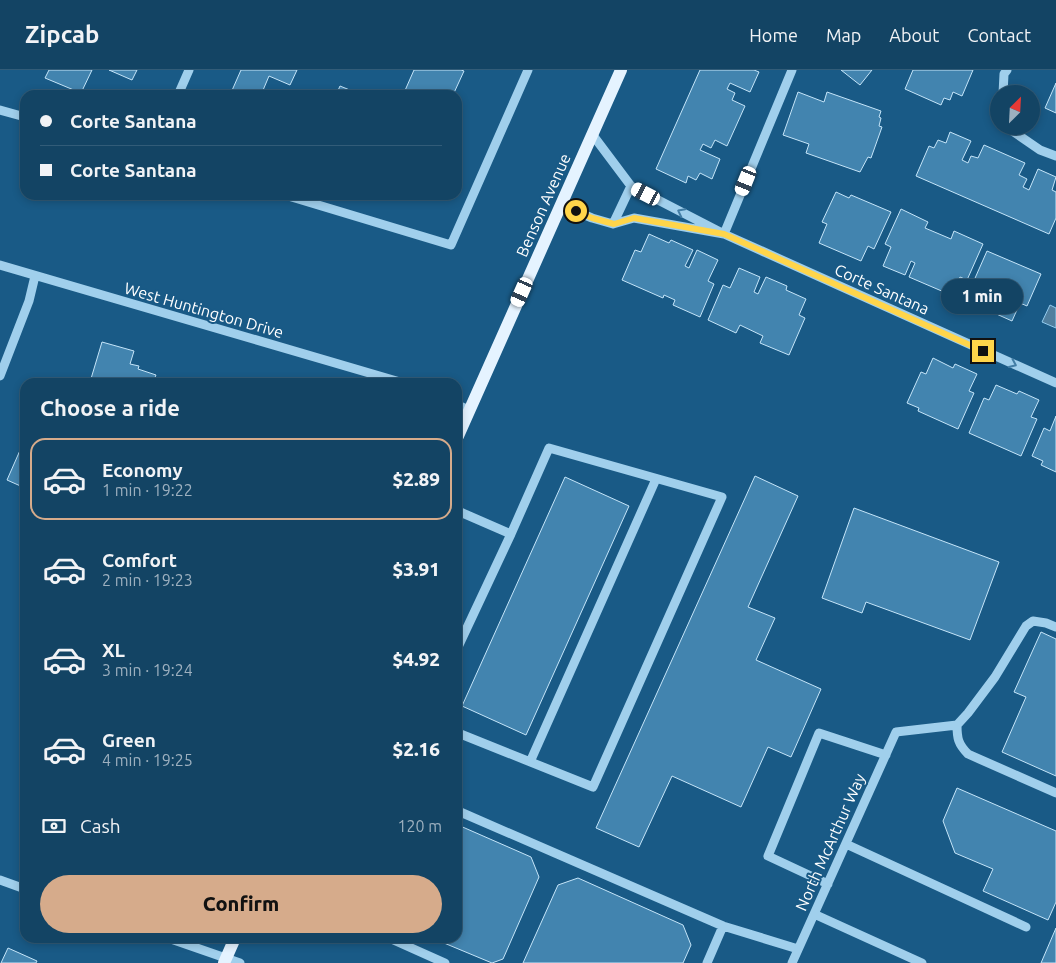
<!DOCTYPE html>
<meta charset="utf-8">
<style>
body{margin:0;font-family:Ubuntu,sans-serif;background:#1c4b6a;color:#f1f3f6;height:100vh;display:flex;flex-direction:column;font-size:19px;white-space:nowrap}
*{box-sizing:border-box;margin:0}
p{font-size:16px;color:#9db0bf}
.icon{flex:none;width:28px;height:28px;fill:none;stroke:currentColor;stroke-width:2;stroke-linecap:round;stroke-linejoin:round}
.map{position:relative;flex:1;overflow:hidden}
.sheet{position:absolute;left:20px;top:308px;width:442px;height:565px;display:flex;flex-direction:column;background:#134464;border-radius:15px;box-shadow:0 2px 8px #0003,0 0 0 1px #325c78}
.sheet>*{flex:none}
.top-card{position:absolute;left:20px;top:20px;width:442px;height:110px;border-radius:15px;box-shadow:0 2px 8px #0003,0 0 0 1px #325c78;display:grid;align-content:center;height:110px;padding:0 20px;background:#134464}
.needle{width:32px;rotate:24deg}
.tools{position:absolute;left:990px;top:15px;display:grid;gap:10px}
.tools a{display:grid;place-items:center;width:50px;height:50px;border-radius:50%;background:#134464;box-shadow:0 2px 8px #0003,0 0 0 1px #325c78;font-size:25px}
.end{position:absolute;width:22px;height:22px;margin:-11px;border:6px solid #ffd54a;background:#111;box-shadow:0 0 0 2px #111}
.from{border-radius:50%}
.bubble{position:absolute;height:35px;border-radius:18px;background:#134464;box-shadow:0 2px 8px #0003,0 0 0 1px #325c78;font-size:16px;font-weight:800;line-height:35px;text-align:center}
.car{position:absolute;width:15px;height:30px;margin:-15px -8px;border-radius:6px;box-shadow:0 0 4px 1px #0007;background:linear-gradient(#fff 24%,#345 0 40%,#fff 0 76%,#345 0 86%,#fff 0)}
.top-card b{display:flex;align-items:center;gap:18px;height:48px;font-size:19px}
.top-card b+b{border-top:1px solid #325c78}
.top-card i{width:12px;height:12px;background:#f1f3f6}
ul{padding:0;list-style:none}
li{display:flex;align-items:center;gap:15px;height:82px;margin:0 10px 8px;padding:0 10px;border:2px solid transparent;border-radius:15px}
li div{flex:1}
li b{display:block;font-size:19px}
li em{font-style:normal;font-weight:800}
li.current{border-color:#d6ab8b}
li>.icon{width:45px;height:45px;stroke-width:1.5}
h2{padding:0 20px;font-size:22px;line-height:60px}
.pay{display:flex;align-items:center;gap:12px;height:55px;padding:0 20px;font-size:19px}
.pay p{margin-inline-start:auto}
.button{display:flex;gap:10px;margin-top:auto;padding:10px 20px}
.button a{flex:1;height:58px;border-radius:30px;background:#d6ab8b;color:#111;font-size:20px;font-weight:800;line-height:58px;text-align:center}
header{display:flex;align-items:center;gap:30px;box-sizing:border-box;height:70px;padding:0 25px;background:#134464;border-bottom:1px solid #325c78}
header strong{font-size:24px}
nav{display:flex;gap:28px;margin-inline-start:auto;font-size:18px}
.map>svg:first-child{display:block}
</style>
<header>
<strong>Zipcab</strong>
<nav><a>Home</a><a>Map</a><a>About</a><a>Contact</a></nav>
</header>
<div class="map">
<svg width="1056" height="893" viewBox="0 0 1056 893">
<rect width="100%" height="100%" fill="#195a86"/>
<path fill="#507f9f" stroke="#93ccef" d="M1050 235 1056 238V258L1042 252Z"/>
<path fill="#4284af" stroke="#c5e5f9" d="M49 0H92L81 23 45 8Z
M109 0H137L132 10Z
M241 0H297L290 15 269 6 261 25H230Z
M414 0H461L464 1 453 25H403Z
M700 0H754L759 2 750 22 730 13 727 19 735 23 732 30 745 36 727 76 715 70 711 78 703 74 700 80 720 89 712 109 700 103 696 110 688 106 686 113 656 99Z
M841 0H872L860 15Z
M913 0H973L962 26 953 22 950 30 944 28 941 35 905 19Z
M1056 13V43L1045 38Z
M340 16 362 25H336Z
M798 22 824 32 827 22 881 41 879 47 881 48 879 56 882 57 871 88 868 87 860 102 806 83 809 74 783 65Z
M950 62 971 71 962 90 968 93 971 86 978 88 984 75 1025 93 1019 105 1027 109 1023 117 1029 120 1038 99 1056 107 1052 120 1056 122V148L1049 164 916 106 929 76 934 78 938 70 946 73Z
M836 122 849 128 851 125 891 142 874 179 868 176 861 191 819 173 827 154 822 152Z
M901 139 928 152 925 158 951 169 954 161 983 174 967 210 960 207 951 225 909 207 915 193 911 191 905 205 883 196 891 177 885 174Z
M649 164 669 173 671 170 693 180 685 196 689 198 697 180 718 190 708 211 714 214 700 247 673 235 675 230 664 225 663 228 622 210 635 180 641 182Z
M987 181 1041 204 1027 236 1020 233 1012 251 972 233 979 218 972 215Z
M739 198 760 207 754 222 758 224 766 207 787 216 786 220 806 229 799 245 805 248 789 285 760 273 763 266 740 255 736 263 708 250 723 215 730 218Z
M102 272 134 281 130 294 139 296 138 299 156 305 153 312H90Z
M933 288 953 298 955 294 977 304 969 321 974 323 958 359 918 341 919 338 907 333 921 302 926 304Z
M996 315 1017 324 1019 321 1039 330 1031 347 1037 349 1021 386 969 363 984 328 989 330Z
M1056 346V402L1041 395 1043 391 1032 386 1044 358 1050 361Z
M25 369V418L7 410Z
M755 406 798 426 748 537 775 548 756 590 821 619 791 687 768 677 741 737 672 706 639 777 596 758Z
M565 407 629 436 526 665 462 636Z
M854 438 999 492 970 570 866 532 862 543 822 528Z
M1041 562 1056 569V706L1002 682 1026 627 1014 622Z
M957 718 1056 761V832L1048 850 983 821 993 799 955 783 943 751Z
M458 755 531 787 539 807 503 889 492 893 432 868H458Z
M578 808 683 855 691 875 683 893H523L558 815Z
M1056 858V893H1041Z
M8 878 37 891 36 893H1Z"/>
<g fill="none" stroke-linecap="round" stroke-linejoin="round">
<path stroke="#a0cfec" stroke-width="9" d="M1003 24 1004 4 1007 0
M178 25 189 0
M0 40 25 47
M1005 56 1040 80 1056 86
M592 64 631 116 724 164 792 0
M285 125 451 175 528 0
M561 135 592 148 613 154 634 148 724 164 1056 313
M613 154 631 116
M0 195 400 312
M0 306 29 231 35 206
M458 335 469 340
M458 441 511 464 549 378 722 427 593 717 458 663
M458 577 511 464
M957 655C957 668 958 674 968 684L1056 723
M530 692 656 409
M458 741 723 856 707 893
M846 774 1026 857
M0 810 25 819
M828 814 768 786 819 663 886 685
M814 844 922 893
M723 856 798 879
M168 868 240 893
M389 868 445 893
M792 893 896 662 957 655 968 643 995 607 1026 556 1033 551 1046 553 1056 557"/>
<path stroke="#e5f3ff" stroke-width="12" d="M458 366 621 0
M224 893 235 868"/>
</g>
<defs><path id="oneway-chevron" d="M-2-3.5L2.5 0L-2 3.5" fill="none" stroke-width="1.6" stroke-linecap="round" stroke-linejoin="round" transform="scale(1.25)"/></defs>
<g stroke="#427da5">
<use href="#oneway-chevron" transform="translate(681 142) rotate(-153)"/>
<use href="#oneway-chevron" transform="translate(1013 294) rotate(24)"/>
</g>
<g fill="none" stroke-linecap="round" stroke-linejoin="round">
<path stroke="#ffd54a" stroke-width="6" d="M576 141 592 148 614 154 634 148 724 164 983 281"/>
</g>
<g text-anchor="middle" stroke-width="4" stroke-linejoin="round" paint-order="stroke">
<g font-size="16" fill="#fff" stroke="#195a86">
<text transform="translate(543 135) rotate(-66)" y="6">Benson Avenue</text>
<text transform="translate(882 219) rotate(24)" y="6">Corte Santana</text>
<text transform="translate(204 240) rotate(16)" y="6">West Huntington Drive</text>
<text transform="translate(830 772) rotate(-66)" y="6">North McArthur Way</text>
</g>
</g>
</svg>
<div class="tools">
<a><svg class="needle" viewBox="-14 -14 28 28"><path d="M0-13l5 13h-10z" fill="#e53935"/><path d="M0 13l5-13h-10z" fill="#9db0bf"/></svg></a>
</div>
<i class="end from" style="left:576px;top:141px"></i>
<i class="end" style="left:983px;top:281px"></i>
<div class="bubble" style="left:941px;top:209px;width:82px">1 min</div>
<i class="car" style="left:746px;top:111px;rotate:202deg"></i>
<i class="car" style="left:646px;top:124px;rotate:297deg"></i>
<i class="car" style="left:522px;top:222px;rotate:204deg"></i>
<div class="top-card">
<b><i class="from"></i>Corte Santana</b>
<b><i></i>Corte Santana</b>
</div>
<section class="sheet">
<h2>Choose a ride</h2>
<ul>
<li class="current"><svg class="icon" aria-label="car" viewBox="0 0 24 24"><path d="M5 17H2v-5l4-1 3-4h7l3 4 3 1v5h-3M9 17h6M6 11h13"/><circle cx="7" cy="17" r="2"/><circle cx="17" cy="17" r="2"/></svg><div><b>Economy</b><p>1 min · 19:22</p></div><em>$2.89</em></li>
<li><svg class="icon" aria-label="car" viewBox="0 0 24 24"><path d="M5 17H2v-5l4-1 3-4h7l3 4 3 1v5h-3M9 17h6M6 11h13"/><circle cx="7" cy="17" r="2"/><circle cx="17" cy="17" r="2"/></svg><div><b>Comfort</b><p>2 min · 19:23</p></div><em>$3.91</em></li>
<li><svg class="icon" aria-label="car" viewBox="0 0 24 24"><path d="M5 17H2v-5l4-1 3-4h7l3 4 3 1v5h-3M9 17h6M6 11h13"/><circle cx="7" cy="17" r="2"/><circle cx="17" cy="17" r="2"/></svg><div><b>XL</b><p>3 min · 19:24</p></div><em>$4.92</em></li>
<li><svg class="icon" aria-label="car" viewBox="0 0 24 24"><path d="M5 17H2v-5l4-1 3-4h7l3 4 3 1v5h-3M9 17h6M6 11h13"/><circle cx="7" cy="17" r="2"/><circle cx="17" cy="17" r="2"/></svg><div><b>Green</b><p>4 min · 19:25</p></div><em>$2.16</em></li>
</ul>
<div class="pay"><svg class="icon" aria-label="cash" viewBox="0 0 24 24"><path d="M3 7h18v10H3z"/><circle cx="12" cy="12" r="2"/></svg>Cash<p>120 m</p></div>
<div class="button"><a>Confirm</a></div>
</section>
</div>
